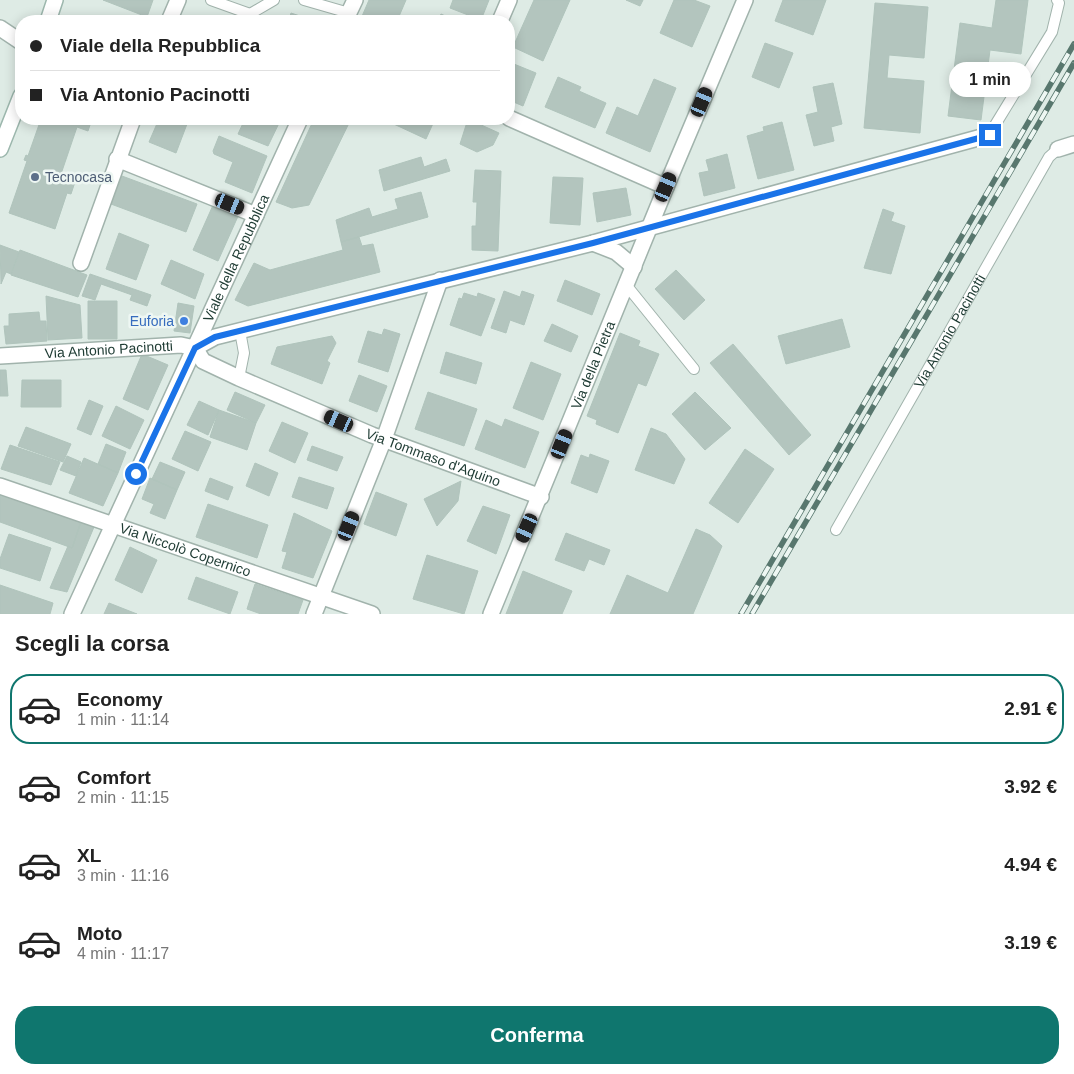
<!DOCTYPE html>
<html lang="it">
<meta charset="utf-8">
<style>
body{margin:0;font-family:Helvetica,sans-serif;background:#f2f2f2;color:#222;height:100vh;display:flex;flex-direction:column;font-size:19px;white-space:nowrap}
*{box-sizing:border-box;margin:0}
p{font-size:16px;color:#767676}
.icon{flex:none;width:28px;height:28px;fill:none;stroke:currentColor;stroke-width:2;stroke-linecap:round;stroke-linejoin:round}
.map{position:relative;height:614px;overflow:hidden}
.side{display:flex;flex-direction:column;background:#fff;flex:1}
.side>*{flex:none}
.guide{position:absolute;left:15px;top:15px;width:500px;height:110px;border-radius:20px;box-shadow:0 2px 12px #0003;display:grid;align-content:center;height:110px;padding:0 15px;background:#fff}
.end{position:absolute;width:22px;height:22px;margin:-11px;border:6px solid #1a73e8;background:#fff;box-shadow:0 0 0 2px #fff}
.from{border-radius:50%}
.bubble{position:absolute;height:35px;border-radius:18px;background:#fff;box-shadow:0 2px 12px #0003;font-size:16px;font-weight:600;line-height:35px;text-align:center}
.car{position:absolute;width:15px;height:30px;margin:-15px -8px;border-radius:6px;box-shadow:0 0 4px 1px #0007;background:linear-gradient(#222 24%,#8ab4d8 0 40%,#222 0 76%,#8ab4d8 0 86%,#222 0)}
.guide b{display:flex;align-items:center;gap:18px;height:48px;font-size:19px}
.guide b+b{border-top:1px solid #e0e0e0}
.guide i{width:12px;height:12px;background:#222}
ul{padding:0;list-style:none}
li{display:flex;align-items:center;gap:15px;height:70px;margin:0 10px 8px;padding:0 5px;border:2px solid transparent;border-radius:20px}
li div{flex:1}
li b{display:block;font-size:19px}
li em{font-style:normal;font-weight:600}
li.on{border-color:#0f766e}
li>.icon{width:45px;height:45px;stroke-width:1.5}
h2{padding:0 15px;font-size:22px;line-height:60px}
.action{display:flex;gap:10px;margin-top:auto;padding:10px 15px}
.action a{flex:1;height:58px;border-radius:20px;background:#0f766e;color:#fff;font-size:20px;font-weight:600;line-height:58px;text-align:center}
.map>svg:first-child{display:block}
</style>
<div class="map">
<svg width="1074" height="614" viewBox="0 0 1074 614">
<rect width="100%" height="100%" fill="#deebe5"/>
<path fill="#b3c5be" stroke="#b0c4bc" d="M103 0H153L147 17Z
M369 0H406L397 21H360Z
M453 0H489L481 20 450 8Z
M534 0H570L543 61 513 47Z
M626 0H643L640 6Z
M674 0H694L710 6 692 47 660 33Z
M783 0H826L813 35 775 21Z
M996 0H1028L1021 54 990 50 981 120 948 116 960 23 992 28Z
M875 3 928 7 924 58 889 55 887 78 924 81 920 133 864 128Z
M291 13 312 20V21H282L283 17 289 19Z
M441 14 456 21H438Z
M765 43 793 53 779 88 752 77Z
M509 62 536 73 523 106 509 100Z
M558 77 581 87 579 91 606 103 595 128 545 107Z
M654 79 676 88 650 152 606 133 617 107 638 116Z
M833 83 842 124 831 127 834 141 814 146 806 115 818 112 813 87Z
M41 119H92L88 131 77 127 61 174 76 179 71 194 67 193 55 229 9 213 27 161 24 160 26 155 28 156Z
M159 119H174L187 124 176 153 149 142Z
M245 119H281L268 146 238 134Z
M314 119H351L309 205 292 208 276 202Z
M383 119H435L426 139Z
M468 119 499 133 493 145 477 152 460 144Z
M782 122 794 170 758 179 747 136 764 131 763 127Z
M219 136 267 156 252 193 225 182 233 162 214 154 213 151Z
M727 154 735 188 704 196 699 173 709 171 706 160Z
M421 157 424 167 446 159 450 171 384 191 379 170Z
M475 170 501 171 498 251 472 250V226H476L477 202H473Z
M122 176 197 204 186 232 111 204Z
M553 177 583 178 580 225 550 223Z
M626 188 631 215 597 222 593 193Z
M421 192 428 217 341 242 336 220 369 208 372 217 398 209 395 199Z
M214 203 239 214 218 261 193 250Z
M883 209 894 213 891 221 905 226 891 274 864 268Z
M119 233 149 245 136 280 106 269Z
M359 237 362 246 373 244 380 272 248 306 235 300 254 263 270 270 343 250 341 242Z
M0 245 19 252 11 274 6 272 1 284Z
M20 250 87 275 78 297 11 275Z
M171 260 204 274 195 299 161 284Z
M676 270 705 300 684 320 655 289Z
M90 274 151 295 147 306 130 300 132 295 101 284 95 300 82 296Z
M565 280 600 294 592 315 557 301Z
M504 291 520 297 522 291 534 295 524 325 510 320 506 333 491 328Z
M464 293 477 297 478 293 495 299 481 336 450 325 459 298 462 299Z
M46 296 80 305 82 338 48 340Z
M88 301H117V339H88Z
M178 303 194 306 190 333 174 331Z
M39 312 40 321H46L47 341 6 344 4 326H9V314Z
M842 319 850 347 786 364 778 336Z
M552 324 578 336 571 352 544 341Z
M384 329 400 334 388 372 358 362 368 331 382 335Z
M620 333 640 341 638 346 659 354 646 386 638 383 618 433 596 424 597 420 587 416Z
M332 336 336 343 327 361 330 363 322 384 271 364 277 347Z
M733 344 811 435 789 455 710 363Z
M446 352 482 363 476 384 440 373Z
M142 354 168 365 148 410 123 399Z
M531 362 561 374 543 420 513 408Z
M0 370H6L8 396H0Z
M359 375 387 386 377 412 349 401Z
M22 380H61V407H21Z
M235 392 265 405 256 423 227 410Z
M428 392 477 409 464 446 415 429Z
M695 392 731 428 705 450 672 414Z
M89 400 103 406 91 435 77 429Z
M199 401 219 410 208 435 187 425Z
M116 406 144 420 130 449 102 436Z
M219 410 256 423 247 450 210 437Z
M505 419 539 432 525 468 475 449 486 420 502 427Z
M282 422 308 433 295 463 269 451Z
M26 427 71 444 63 462 18 446Z
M651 428 666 434 685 459 674 484 635 470Z
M185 431 211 442 198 471 172 459Z
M106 444 126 452 118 473 98 464Z
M10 445 60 462 51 485 1 469Z
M312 446 343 457 337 471 307 460Z
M745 449 774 469 738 523 709 503Z
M590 454 609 461 597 493 571 483 581 455 589 458Z
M67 456 81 462 76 476 60 470Z
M84 458 118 473 103 506 69 493Z
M160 462 185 472 177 490 152 479Z
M255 463 278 473 269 496 246 486Z
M299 477 334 488 327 509 292 497Z
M150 478 177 490 165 519 150 513 154 504 142 499Z
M210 478 233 487 228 500 205 491Z
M461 481 458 501 437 526 424 499Z
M376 492 407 504 396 536 364 524Z
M0 493 81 522 72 548 0 522Z
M208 504 268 525 257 558 196 537Z
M483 506 510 515 496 554 467 541Z
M294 513 332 531 313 578 282 568 287 552 282 551Z
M81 522 94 527 67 592 50 588 68 546 72 548Z
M696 529 710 535 722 546 693 614H610L627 575 668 593Z
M566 533 610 550 604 565 589 559 584 571 555 560Z
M9 534 51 548 40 581 0 568V559Z
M130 547 157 560 142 593 115 580Z
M427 555 478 571 464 614 413 599Z
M523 571 572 591 562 614H506Z
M196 577 238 592 230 614 188 599Z
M255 584 303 600 298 614H261L247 609Z
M0 585 53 603 50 614H0Z
M109 603 137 614H104Z"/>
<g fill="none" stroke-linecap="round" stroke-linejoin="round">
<defs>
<g id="lane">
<path d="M211 0 250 14 274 0"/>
<path d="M304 0 349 13"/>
<path d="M989 135 1052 32 1059 3 1057 0"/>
<path d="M627 286 694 369"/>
<path d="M239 378 244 353 240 331"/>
<path id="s1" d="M836 530 1049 157 1058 149"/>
</g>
<g id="street">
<path d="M169 21 178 0"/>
<path d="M345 21 355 0"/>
<path d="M500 21 509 0"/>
<path d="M0 28 21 42"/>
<path d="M509 118 666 187"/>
<path d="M1058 149 1074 144"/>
<path d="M117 159 256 215"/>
<path d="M593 243 616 252 634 267"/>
<path d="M81 263 133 119"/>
<path id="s2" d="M195 348 203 361 239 378 372 435 541 497"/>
<path id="s3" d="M0 356 181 345 195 348 215 337 593 243 989 135"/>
<path id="s4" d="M0 486 372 614"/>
<path id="s5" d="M72 614 300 119"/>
<path d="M314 614 384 439 440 280"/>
<path id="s6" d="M491 614 666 187 745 0"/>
</g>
<path id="secondary" d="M48 21 55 0
M0 149 21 96"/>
</defs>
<use href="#lane" stroke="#a1b3ac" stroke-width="12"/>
<use href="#street" stroke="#a1b3ac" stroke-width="18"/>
<use href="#secondary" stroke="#9cb7ad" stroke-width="18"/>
<use href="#lane" stroke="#fff" stroke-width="10"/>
<use href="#street" stroke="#fff" stroke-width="15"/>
<use href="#secondary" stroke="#fff" stroke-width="15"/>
<defs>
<path id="rail" d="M741 614 1074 44
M752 614 1074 63"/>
</defs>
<use href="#rail" stroke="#58776e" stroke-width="5.5"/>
<use href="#rail" stroke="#eef7f3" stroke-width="4" stroke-dasharray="11" stroke-linecap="butt"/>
</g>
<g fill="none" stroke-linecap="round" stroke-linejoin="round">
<path stroke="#1a73e8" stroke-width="6" d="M136 474 195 348 215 337 593 243 990 135"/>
</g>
<circle fill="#5c6f8a" stroke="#eef7f3" stroke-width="2" cx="35" cy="177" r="5"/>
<circle fill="#3f7fe0" stroke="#eef7f3" stroke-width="2" cx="184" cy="321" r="5"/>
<g text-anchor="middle" stroke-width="5" stroke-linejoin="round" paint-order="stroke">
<g font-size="14" fill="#4e5e75" stroke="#eef7f3" text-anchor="start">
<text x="45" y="182">Tecnocasa</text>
</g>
<g font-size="14" fill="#1e3b33" stroke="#eef7f3">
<text dy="5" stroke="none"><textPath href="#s5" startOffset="392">Viale della Repubblica</textPath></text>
<text dy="5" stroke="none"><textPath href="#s1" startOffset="229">Via Antonio Pacinotti</textPath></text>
<text dy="5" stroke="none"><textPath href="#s3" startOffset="109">Via Antonio Pacinotti</textPath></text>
<text dy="5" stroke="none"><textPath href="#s6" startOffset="269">Via della Pietra</textPath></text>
<text dy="5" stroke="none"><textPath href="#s2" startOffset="265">Via Tommaso d'Aquino</textPath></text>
<text dy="5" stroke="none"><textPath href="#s4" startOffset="196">Via Niccolò Copernico</textPath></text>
</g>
<g font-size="14" fill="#366cbe" stroke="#eef7f3" text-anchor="end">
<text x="174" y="326">Euforia</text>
</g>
</g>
</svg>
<i class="end from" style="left:136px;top:474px"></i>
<i class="end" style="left:990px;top:135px"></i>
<div class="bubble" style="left:949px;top:62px;width:82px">1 min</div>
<i class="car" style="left:702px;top:102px;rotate:23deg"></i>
<i class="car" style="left:666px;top:187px;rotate:23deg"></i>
<i class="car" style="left:230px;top:204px;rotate:112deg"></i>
<i class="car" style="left:339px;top:421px;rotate:294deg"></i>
<i class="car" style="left:562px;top:444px;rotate:22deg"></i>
<i class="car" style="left:349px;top:526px;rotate:22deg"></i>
<i class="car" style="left:527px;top:528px;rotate:204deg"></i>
<div class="guide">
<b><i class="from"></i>Viale della Repubblica</b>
<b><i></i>Via Antonio Pacinotti</b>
</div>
</div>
<section class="side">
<h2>Scegli la corsa</h2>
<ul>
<li class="on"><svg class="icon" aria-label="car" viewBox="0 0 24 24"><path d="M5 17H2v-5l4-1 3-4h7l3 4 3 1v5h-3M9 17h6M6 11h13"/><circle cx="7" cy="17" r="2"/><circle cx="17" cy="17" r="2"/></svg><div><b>Economy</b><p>1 min · 11:14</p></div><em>2.91 €</em></li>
<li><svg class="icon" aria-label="car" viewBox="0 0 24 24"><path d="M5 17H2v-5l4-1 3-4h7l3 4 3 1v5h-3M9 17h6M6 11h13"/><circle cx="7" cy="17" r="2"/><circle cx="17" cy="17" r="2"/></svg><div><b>Comfort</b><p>2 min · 11:15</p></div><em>3.92 €</em></li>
<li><svg class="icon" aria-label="car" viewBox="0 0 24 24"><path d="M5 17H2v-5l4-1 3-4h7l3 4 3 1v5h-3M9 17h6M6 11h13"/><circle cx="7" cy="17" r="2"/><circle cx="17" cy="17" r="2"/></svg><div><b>XL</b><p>3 min · 11:16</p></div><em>4.94 €</em></li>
<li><svg class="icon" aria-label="car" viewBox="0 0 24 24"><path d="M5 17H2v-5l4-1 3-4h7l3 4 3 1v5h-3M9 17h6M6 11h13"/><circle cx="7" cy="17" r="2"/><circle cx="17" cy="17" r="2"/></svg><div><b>Moto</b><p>4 min · 11:17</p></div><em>3.19 €</em></li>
</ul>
<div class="action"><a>Conferma</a></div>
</section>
